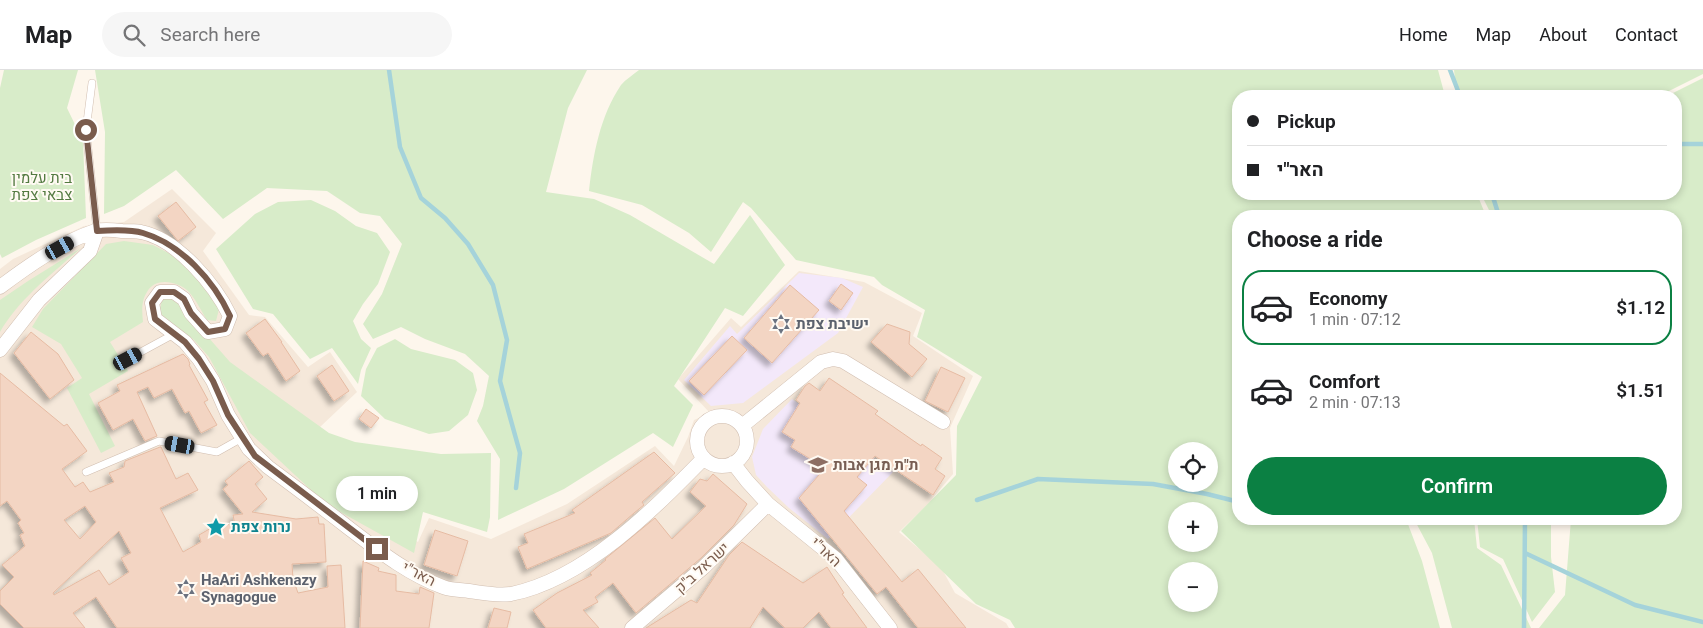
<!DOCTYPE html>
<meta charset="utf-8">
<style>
body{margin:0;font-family:Roboto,Heebo,sans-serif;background:#f6f6f6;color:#202124;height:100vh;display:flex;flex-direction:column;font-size:19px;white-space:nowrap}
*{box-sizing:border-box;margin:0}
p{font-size:16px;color:#757577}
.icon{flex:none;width:28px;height:28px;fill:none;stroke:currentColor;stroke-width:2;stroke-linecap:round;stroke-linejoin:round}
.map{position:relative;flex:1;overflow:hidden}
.drawer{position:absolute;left:1232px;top:140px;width:450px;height:315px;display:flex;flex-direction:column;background:#fff;border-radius:20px;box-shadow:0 2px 8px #0003}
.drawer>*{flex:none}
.guide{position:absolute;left:1232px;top:20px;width:450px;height:110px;border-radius:20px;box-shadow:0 2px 8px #0003;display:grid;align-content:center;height:110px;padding:0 15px;background:#fff}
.tools{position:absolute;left:1168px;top:372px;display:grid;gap:10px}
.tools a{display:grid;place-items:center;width:50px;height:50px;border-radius:50%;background:#fff;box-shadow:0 2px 8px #0003;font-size:25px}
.end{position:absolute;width:22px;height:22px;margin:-11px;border:6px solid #7a5c4d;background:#fff;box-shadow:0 0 0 2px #fff}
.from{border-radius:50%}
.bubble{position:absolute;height:35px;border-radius:18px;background:#fff;box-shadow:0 2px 8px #0003;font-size:16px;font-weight:600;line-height:35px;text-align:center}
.car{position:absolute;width:15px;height:30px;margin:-15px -8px;border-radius:6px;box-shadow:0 0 4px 1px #0007;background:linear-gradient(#222 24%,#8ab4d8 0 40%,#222 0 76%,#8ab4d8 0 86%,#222 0)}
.guide b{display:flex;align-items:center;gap:18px;height:48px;font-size:19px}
.guide b+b{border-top:1px solid #e0e0e0}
.guide i{width:12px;height:12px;background:#202124}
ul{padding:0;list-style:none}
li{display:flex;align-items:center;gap:15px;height:75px;margin:0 10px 8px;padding:0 5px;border:2px solid transparent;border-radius:20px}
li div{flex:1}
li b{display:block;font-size:19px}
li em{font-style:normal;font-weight:600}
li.active{border-color:#0b8043}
li>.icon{width:45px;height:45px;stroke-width:1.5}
h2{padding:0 15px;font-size:22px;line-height:60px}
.action{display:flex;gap:10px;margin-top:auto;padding:10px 15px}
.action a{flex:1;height:58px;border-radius:30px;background:#0b8043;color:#fff;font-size:20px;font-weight:600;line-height:58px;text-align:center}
header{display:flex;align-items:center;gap:30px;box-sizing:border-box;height:70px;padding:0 25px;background:#fff;border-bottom:1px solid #e0e0e0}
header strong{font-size:24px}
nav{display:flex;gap:28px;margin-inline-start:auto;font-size:18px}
.search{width:350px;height:45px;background:#f6f6f6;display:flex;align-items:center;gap:12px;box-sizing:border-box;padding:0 18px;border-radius:28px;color:#757577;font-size:19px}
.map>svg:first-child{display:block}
</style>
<header>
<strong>Map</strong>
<div class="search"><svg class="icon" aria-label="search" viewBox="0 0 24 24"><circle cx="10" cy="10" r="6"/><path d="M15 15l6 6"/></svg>Search here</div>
<nav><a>Home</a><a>Map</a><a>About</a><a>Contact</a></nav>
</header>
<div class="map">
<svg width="1703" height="558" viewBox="0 0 1703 558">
<defs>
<filter id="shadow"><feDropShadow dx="-4.5" dy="4.5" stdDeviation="2.5" flood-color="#0004"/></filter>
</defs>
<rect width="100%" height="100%" fill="#fdf6ec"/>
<path fill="#f5e8da" d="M172 119 216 163 203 181 249 245 265 247 308 297 330 282 357 322 320 357 278 387 418 472 429 448 491 469 567 434 655 376 674 396 688 367 694 350 710 343 678 309 731 248 741 257 799 201 864 212 922 243 913 266 973 306 950 358 953 404 928 434 899 462 941 497 955 523 1006 553 1009 558H0V199L13 189 84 156 124 152Z"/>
<path fill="#f3e8fa" d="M799 203 842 208 863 217 838 263 743 333 711 336 684 310 730 256 737 264Z
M792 329 893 402 828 469 789 438 767 417 756 405 752 387 763 359Z"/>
<path fill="#d8ecc9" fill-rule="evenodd" d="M4 0H78L67 38 83 71 86 148 36 170 2 188 0 184V18Z
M95 0H587L568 38 546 122 594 129 630 145 714 194 750 145 785 195 743 246 725 238 674 316 693 335 673 377 653 363 564 419 498 450 500 389 477 351 483 336 489 306 465 284 425 269 401 257 373 269 363 254 382 224 402 174 380 146 360 143 327 121 267 118 223 149 176 100 124 136 104 144 105 62Z
M639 0H1438L1445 26H1239V124H1477L1486 146H1239V449H1406L1422 491 1440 558H1015L1010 550 976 534 901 461 956 405 957 356 982 307 917 267 925 240 882 215 874 207 796 190 751 138 743 132 711 182 689 163 642 135 589 121C593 85 600 46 621 15 626 9 633 5 639 0ZM1176 381H1209V414H1176ZM1176 441H1209V474H1176ZM1176 501H1209V534H1176Z
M1454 0H1703V4L1659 26H1457Z
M1703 8V558H1539L1565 525 1571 449H1676V146H1492L1481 124H1676V26H1667Z
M311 130 335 141 356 156 377 163 390 182 378 214 363 234 353 251 361 269 371 278 361 300 358 314 332 278 310 289 273 244 253 239 216 179 255 144 278 132Z
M124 171 153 175 182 190 205 216 219 239 216 251 207 250C201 241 196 229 188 221 177 211 155 207 147 222 141 231 142 242 143 252L110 272 128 301 89 324 115 376 101 383 67 318 82 308 61 274 32 257 43 239 106 174Z
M81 178C53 203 19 229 0 262V230L28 211Z
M170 227 179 234 230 292 329 363 355 372 441 384 491 383 490 447 487 462 423 442 414 483 326 434 250 363 209 287 194 270 159 243 162 230Z
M395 269 411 279 455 290 473 303 477 320 468 345 449 361 429 364 385 349 361 326 366 299 377 278Z
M1414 449H1474L1477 478 1501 495 1531 558H1452L1432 483Z
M1477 449H1551V487L1555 522 1532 552 1503 489 1480 477Z"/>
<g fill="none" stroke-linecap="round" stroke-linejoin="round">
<path stroke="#a5d3da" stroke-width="4.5" d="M389 0 400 77 421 128 445 148 468 174 493 215 507 270 500 311 520 383 516 418
M1450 0 1460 26
M1676 74H1703
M1492 124 1499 146
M977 430 1038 409 1153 414 1207 424 1239 432
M1525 483 1635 535 1703 552
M1524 558 1525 449"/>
</g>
<path fill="#f3d5c3" stroke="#e6bba3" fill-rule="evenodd" filter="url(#shadow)" d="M176 132 196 157 178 171 158 146Z
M841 214 853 223 841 240 829 231Z
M790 215 819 240 772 293 744 268Z
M265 249 282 272H281L300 301 286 311 268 283 263 286 246 263Z
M887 254 910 262 909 274 927 289 912 307 871 272Z
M31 262 58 284 74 310 50 329 14 283Z
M732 266 747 280 704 325 689 311Z
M183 284 188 289 190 294 189 295 208 330 204 332 217 355 201 363 189 341 185 343 172 319 154 328 148 317 137 322 157 366 145 371 133 349 113 360 98 333 120 321 117 315Z
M332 295 349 321 334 331 317 306Z
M941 297 965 308 948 342 925 331Z
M0 303 64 356 67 354 87 381 62 399 75 417 83 412 90 422 114 412 109 403 124 397 125 391 160 377H161L176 409 188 403 198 420 160 438 183 482 201 472 199 465 218 454 235 455 233 445 243 444 223 419 228 415 225 411 249 391 263 407 255 414 267 429 252 442 296 449 318 447 319 454H324L326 492 292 494 293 509 298 523 328 517 327 496 341 495 345 558H117L96 527 73 543 85 558H24L0 534V521L14 507 2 495 25 476 20 465 24 463 18 453 21 450 7 431 0 436ZM85 436 96 452 80 469 64 450ZM119 461 131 483 121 488 129 502 109 515 99 500 54 525 53 523Z
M829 308 878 341 875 344 921 376 922 374 942 388 935 399 945 406 933 425 875 386 857 407 867 415 844 441 902 512 918 499 966 558H918L886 517 877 524 799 428 825 398 791 377 795 370 782 362 800 333 796 330 805 316 809 313 820 321Z
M366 339 379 348 371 358 359 349Z
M654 382 675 403 642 432 644 435 634 443 611 463 527 499 518 477 528 473 524 464 575 443 572 440Z
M713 404 747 434 734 455 701 488 636 543 613 513 595 527 598 532 583 540 599 558H546L533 540 557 523 592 505 590 503 606 490 605 489 655 448 672 469 706 436 690 422 700 409 707 411Z
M435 460 468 471 457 506 424 495Z
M742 472 803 513 827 497 844 523 842 524 867 558H831L819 542 803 558H785L763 537 750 558H646L691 530 697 533 729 485Z
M363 491 379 498 378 501 396 505V521L419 524 420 517 434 523 429 558H360Z
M494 538 511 542 507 558H488Z"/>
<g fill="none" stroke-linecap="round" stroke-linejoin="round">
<defs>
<path id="lane" d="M92 13 86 60 97 161
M128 289 174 264
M86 402 159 371 217 382 242 368"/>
<path id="street" d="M0 217C28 196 62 172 95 161 103 159 114 160 122 161 128 161 135 161 141 162 177 169 215 215 230 246L225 259 208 262 191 243 184 229 174 222H160L152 233 155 249 185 272 199 289 213 311 228 345 249 379 268 397C295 417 323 438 350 459 379 481 408 504 443 517 451 520 461 520 469 521 482 523 498 526 511 524 585 509 653 440 704 388
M0 280 39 230 90 181 97 161
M697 371a25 25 0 1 1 50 0a25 25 0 1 1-50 0Z
M742 356 821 292 833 289 843 291 943 352
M733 393 747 411 768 434 836 489 890 558
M632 558 704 497 768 434"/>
</defs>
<use href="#lane" stroke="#d1beb0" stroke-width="8"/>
<use href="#street" stroke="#d1beb0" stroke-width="15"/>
<use href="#lane" stroke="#fff" stroke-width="7"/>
<use href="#street" stroke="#fff" stroke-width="14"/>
</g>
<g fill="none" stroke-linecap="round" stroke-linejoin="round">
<path stroke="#7a5c4d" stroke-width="6" d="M86 60 97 161C112 160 130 159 143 163 181 174 214 211 230 246L225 259 208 262 191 243 184 229 174 222H160L152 233 155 249 185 272 199 289 213 311 228 345 255 386 377 479"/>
</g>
<defs>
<symbol id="synagogue-bare" viewBox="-9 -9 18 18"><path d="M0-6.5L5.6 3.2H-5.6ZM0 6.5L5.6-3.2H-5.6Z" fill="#6b7280" stroke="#fffaf3" stroke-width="2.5" paint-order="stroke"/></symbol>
<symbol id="school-bare" viewBox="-9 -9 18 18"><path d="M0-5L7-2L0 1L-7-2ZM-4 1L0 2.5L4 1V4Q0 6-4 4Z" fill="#8d6e63" stroke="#fffaf3" stroke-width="2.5" paint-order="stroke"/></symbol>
<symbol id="sight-bare" viewBox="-9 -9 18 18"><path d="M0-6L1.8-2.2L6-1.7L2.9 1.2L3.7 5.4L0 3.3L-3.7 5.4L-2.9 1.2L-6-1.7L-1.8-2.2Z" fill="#0f9aa8" stroke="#fffaf3" stroke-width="2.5" paint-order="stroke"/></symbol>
</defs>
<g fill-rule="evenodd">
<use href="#synagogue-bare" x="767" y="240" width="28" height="28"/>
<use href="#school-bare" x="804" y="381" width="28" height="28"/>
<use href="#sight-bare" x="202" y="443" width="28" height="28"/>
<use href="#synagogue-bare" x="172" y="505" width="28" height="28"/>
</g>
<g text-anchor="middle" stroke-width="4" stroke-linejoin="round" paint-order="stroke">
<g font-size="15" fill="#537a41" stroke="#fffaf3">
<text x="42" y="113">בית עלמין<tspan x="42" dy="17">צבאי צפת</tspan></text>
</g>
<g font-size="15" font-weight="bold" fill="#5b616d" stroke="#fffaf3" text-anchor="start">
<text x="796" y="259">ישיבת צפת</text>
<text x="201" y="515">HaAri Ashkenazy<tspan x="201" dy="17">Synagogue</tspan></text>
</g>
<g font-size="15" font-weight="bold" fill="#785e54" stroke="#fffaf3" text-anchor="start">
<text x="833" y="400">ת"ת מגן אבות</text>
</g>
<g font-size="15" font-weight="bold" fill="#0d838f" stroke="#fffaf3" text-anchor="start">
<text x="231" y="462">נרות צפת</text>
</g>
<g font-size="15" fill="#7a5c4d" stroke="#fffaf3">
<text transform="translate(826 482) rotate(43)" y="5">האר"י</text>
<text transform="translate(702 498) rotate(-42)" y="5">ישראל ב"ק</text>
<text transform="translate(419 504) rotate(27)" y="5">האר"י</text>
</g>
</g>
</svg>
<div class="tools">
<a><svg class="icon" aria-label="locate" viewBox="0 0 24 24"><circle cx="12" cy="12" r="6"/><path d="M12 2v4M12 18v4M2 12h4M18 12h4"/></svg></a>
<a>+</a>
<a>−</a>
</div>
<i class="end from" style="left:86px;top:60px"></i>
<i class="end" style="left:377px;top:479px"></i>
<div class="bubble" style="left:336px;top:406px;width:82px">1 min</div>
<i class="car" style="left:60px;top:178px;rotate:61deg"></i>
<i class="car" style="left:128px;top:289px;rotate:62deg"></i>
<i class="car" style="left:180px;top:375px;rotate:280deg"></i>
<div class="guide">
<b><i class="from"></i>Pickup</b>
<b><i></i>האר&quot;י</b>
</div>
<section class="drawer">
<h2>Choose a ride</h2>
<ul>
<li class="active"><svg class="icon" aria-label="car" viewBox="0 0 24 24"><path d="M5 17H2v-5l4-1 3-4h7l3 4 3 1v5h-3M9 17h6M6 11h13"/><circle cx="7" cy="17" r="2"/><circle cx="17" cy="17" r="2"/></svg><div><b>Economy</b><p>1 min · 07:12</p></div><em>$1.12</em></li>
<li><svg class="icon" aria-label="car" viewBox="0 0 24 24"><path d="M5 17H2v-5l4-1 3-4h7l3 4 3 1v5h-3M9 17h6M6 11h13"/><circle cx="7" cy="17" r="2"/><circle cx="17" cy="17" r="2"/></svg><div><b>Comfort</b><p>2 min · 07:13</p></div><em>$1.51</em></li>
</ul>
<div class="action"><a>Confirm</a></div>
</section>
</div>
